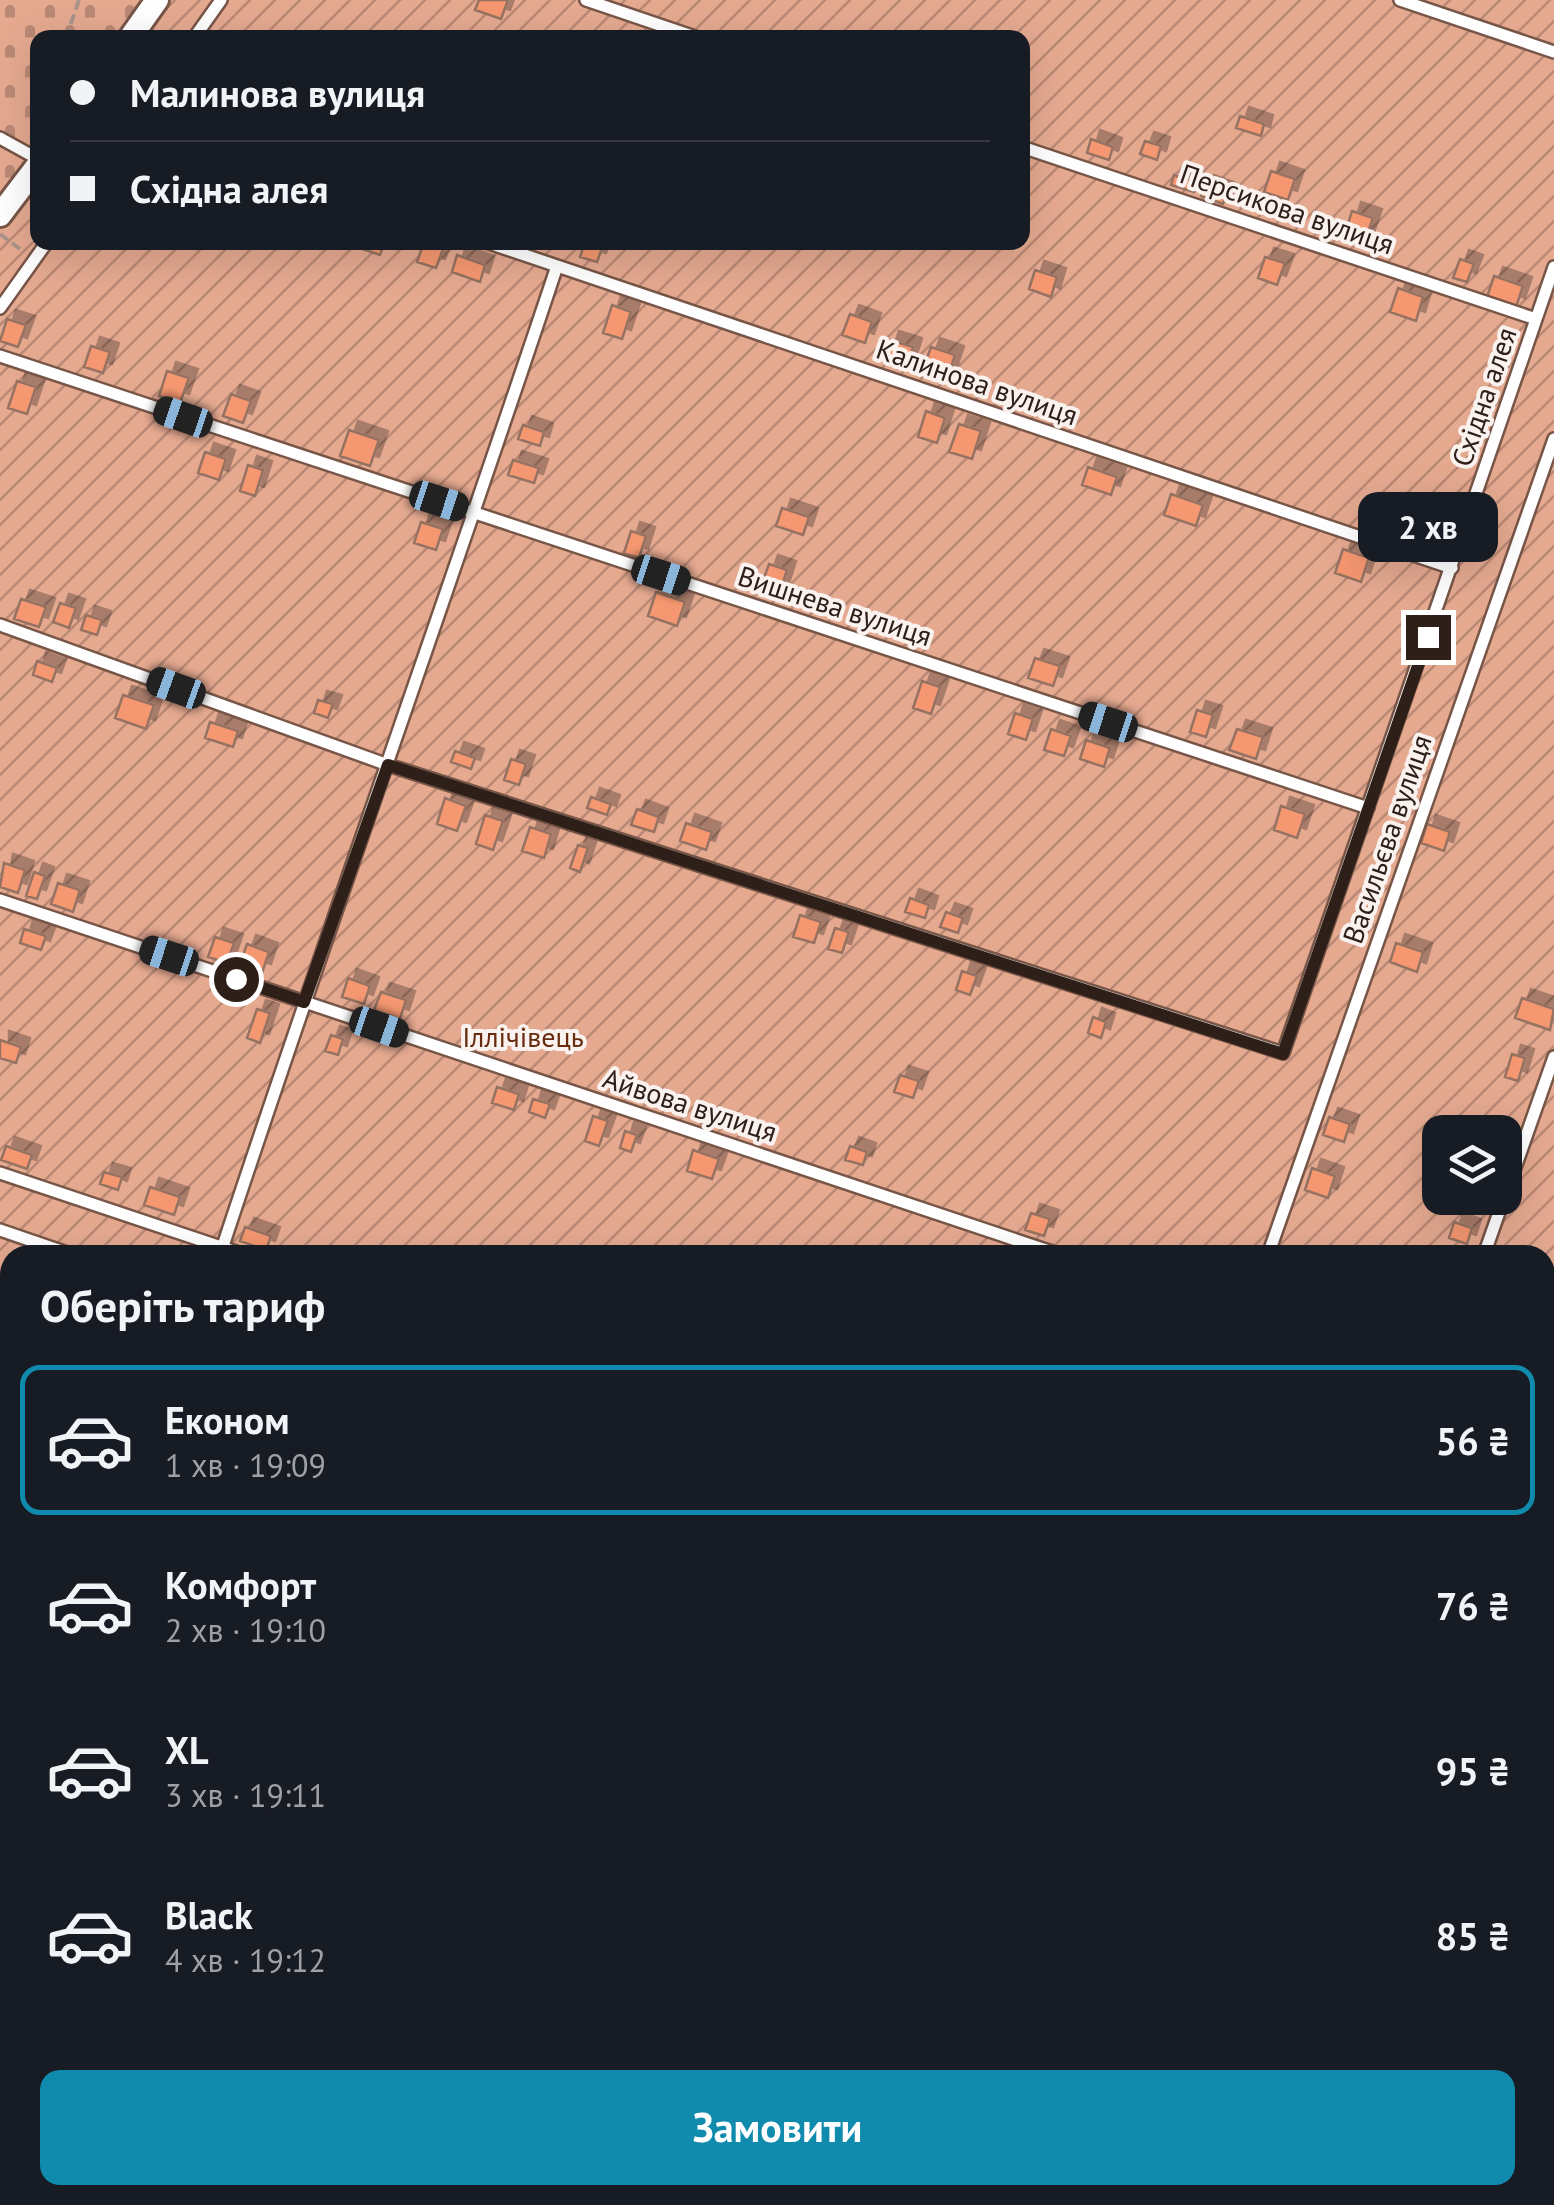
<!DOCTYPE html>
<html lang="uk">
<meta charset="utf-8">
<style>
body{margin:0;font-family:"PT Sans",sans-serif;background:#20242c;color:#f1f3f6;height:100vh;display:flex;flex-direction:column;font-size:38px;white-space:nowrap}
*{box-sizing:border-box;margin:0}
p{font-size:32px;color:#9ea1a6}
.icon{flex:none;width:55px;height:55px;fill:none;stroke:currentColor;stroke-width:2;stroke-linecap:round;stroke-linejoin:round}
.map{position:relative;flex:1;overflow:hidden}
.details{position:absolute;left:0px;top:1245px;width:1555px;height:960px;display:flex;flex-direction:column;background:#171b24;border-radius:30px 30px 0 0;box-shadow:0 10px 40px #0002}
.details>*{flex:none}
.top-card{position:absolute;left:30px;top:30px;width:1000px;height:220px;border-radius:20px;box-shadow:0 10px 40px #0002;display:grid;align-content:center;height:220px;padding:0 40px;background:#171b24}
.buttons{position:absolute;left:1422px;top:1115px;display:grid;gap:20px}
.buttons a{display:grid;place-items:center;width:100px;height:100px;border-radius:20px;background:#171b24;box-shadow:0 10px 40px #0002;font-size:50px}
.end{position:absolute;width:45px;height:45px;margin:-22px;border:12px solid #2e2019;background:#fff;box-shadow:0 0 0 5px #fff}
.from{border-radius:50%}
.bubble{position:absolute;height:70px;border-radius:20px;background:#171b24;box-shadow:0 10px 40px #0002;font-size:32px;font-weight:800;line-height:70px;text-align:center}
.car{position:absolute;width:30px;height:60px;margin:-30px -15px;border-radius:12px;box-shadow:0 0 8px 2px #0007;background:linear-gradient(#222 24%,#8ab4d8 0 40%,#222 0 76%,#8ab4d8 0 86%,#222 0)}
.top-card b{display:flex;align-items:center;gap:35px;height:95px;font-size:38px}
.top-card b+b{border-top:2px solid #363941}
.top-card i{width:25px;height:25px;background:#f1f3f6}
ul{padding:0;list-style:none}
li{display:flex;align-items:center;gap:30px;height:150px;margin:0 20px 15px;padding:0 20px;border:5px solid transparent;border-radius:20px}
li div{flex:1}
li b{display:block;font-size:38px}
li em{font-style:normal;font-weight:800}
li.active{border-color:#118bad}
li>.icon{width:90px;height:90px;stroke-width:1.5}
h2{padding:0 40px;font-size:45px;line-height:120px}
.primary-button{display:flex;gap:20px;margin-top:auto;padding:20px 40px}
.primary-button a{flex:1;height:115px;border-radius:20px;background:#118bad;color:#fff;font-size:40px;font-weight:800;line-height:115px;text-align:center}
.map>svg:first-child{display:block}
</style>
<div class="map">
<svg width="1554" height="2205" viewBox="0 0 1554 2205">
<defs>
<pattern id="cemetery-stones" width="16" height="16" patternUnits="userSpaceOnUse" patternTransform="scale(2.5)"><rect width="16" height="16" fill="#e5a990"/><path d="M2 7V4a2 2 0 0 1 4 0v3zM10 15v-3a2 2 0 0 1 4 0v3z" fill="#ba8975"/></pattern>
<pattern id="garden-furrows" width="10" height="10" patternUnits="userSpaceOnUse" patternTransform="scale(2.5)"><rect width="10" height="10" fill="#e5a990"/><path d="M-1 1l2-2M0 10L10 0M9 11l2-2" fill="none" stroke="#ba8975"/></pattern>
<filter id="shadow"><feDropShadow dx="9" dy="-9" stdDeviation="0" flood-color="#0004"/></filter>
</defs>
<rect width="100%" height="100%" fill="#fae1d7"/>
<path fill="url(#cemetery-stones)" d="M0 0H157L130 37 38 38 37 165 0 215Z"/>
<path fill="url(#garden-furrows)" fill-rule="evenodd" d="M157 0H1554V1784L1545 1800V1255H10V2195H1324L1319 2205H0V215L37 165 38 242H1022V38L130 37ZM1440 1132H1505V1198H1440Z"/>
<path fill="#f5976f" stroke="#957262" stroke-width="2.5" filter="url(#shadow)" d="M479 0H508L501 19 475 10Z
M1240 116 1264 124 1261 136 1236 128Z
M1091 139 1113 147 1109 160 1087 153Z
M1145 141 1161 146 1157 160 1140 154Z
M1271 171 1295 179 1288 200 1264 192Z
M1174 175 1197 183 1194 192 1171 185Z
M1205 184 1227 192 1223 204 1201 196Z
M1352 211 1373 218 1364 244 1344 237Z
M360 242H385L380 255 359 248Z
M424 242 443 249 436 268 417 262Z
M585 242 604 243 597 262 580 257Z
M457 255 485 265 480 282 452 272Z
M1265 257 1285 263 1277 285 1258 278Z
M1460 259 1474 264 1467 282 1453 278Z
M1035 270 1057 277 1051 297 1029 289Z
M1494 276 1523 286 1516 307 1487 297Z
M1398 288 1423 297 1416 321 1390 312Z
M612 305 631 312 622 339 603 333Z
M850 314 872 322 865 343 842 335Z
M7 319 26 325 18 347 0 341Z
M890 340 913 347 908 363 885 355Z
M91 346 110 352 103 373 84 367Z
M931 347 955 355 948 376 924 367Z
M167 371 189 378 180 403 159 396Z
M17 381 36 387 27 414 8 408Z
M231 394 251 401 243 423 223 416Z
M926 411 945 418 937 443 918 437Z
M959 424 981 431 972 459 949 452Z
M523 425 544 432 540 446 518 439Z
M349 430 379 440 370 466 340 456Z
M205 452 226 459 219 480 198 473Z
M513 460 539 468 534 483 508 475Z
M248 465 263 470 255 496 240 491Z
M1088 467 1117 477 1111 495 1082 485Z
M1171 494 1203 505 1196 526 1164 515Z
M1388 507 1409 515 1403 534 1381 527Z
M782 508 809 517 803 535 776 526Z
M421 522 443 529 436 550 414 543Z
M631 531 646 536 639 558 624 553Z
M1343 549 1369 558 1361 582 1335 573Z
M769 564 787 570 778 598 759 592Z
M656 592 685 602 677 626 648 616Z
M21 599 46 607 39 627 14 619Z
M60 603 76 608 69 628 53 622Z
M86 615 102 620 97 635 81 630Z
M1035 658 1060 666 1053 686 1028 678Z
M37 661 57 668 52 682 33 675Z
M922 681 940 687 931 714 913 708Z
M123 695 154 705 146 729 115 718Z
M318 700 333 704 328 718 314 713Z
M1197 710 1213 715 1206 737 1190 732Z
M1015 713 1033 719 1026 740 1008 734Z
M210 722 238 731 233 747 205 738Z
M1051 729 1071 736 1064 756 1044 750Z
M1237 729 1263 737 1256 759 1229 750Z
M1086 740 1110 748 1104 767 1080 759Z
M455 751 475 758 471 769 451 762Z
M511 759 526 764 519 785 504 780Z
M591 797 611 804 607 815 587 808Z
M445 798 466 806 457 831 437 824Z
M1281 806 1305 814 1297 838 1274 830Z
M637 809 659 817 654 832 631 825Z
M485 815 503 821 493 850 476 844Z
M686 823 712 832 706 850 680 841Z
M1427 824 1450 832 1444 851 1421 843Z
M530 827 551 834 544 858 522 851Z
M578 845 588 848 580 872 570 868Z
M4 863 25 870 18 893 0 887Z
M34 872 45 876 37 899 26 896Z
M58 883 80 890 73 912 51 904Z
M910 898 929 905 925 918 905 912Z
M946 912 963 918 958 933 940 927Z
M800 915 821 922 814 943 793 937Z
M835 928 849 932 842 953 828 949Z
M24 929 46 936 41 950 20 943Z
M215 937 234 943 227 963 208 957Z
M1396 943 1423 952 1417 972 1390 962Z
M247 944 269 952 262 973 239 966Z
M962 971 977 976 970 995 956 990Z
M348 978 370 986 364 1004 342 997Z
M381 992 406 1000 400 1019 374 1010Z
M1522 998 1554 1009 1550 1030 1515 1018Z
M257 1009 270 1013 260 1043 247 1038Z
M1093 1017 1106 1022 1101 1038 1088 1033Z
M331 1035 343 1039 338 1055 325 1051Z
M0 1040 21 1047 16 1063 0 1058Z
M1512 1054 1525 1058 1518 1081 1505 1077Z
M900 1075 919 1081 913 1098 894 1092Z
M497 1087 519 1094 514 1110 492 1103Z
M533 1099 550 1104 545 1118 529 1112Z
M593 1116 608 1121 599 1146 585 1141Z
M1329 1117 1350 1124 1344 1142 1323 1135Z
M625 1131 637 1135 631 1152 620 1148Z
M6 1146 32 1155 27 1169 1 1160Z
M850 1146 867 1152 863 1165 845 1160Z
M693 1150 719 1159 712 1179 687 1171Z
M1312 1168 1335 1176 1328 1198 1305 1190Z
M104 1172 122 1177 118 1190 100 1184Z
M150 1187 180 1197 174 1215 144 1205Z
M1031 1213 1050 1219 1044 1236 1025 1230Z
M1454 1222 1472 1228 1467 1244 1449 1238Z
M245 1227 271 1236 266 1250 240 1241Z
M1545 2004 1554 2009V2037L1545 2032Z
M1545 2194 1554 2200V2205H1525L1530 2195Z
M1139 2195H1170L1166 2205H1138Z"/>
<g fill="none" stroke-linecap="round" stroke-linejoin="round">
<defs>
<path id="service" d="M586 0 698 38
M1400 0 1554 52
M194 38 221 0
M0 138 38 159
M1022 147 1536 319
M486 242 1452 568
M0 308 47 242
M0 356 1368 808
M0 625 388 765 1283 1053 1554 267
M0 900 1061 1255
M0 1173 245 1255
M1505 1196 1554 1057
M0 1230 73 1255
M220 1255C329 924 447 597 557 266
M1268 1255 1554 439
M1484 1255 1504 1198
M0 1505 10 1509
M1545 1672 1554 1640
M1545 1683 1554 1687
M1545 1759 1554 1763
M0 1780 10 1783
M1554 1808 1549 1861 1554 1870
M0 2056 10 2059
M412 2195 442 2205
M1224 2195 1250 2204
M42 2205 45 2195"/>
<path id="minor" d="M130 38 157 0
M0 215 38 165
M1545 2135 1554 2120
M1506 2205 1511 2195"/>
</defs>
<use href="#service" stroke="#775547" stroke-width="16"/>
<use href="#minor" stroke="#775547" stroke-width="28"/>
<path stroke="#a8938a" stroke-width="4" stroke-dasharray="10 5" stroke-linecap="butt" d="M66 38 79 0
M31 138 38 119
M0 234 24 252"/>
<use href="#service" stroke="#fff" stroke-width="11"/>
<use href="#minor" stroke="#fff" stroke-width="22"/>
</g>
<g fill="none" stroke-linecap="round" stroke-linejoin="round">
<path stroke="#2e2019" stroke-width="12" d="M236 979 304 1002 388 765 1283 1054 1428 637"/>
</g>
<g text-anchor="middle" stroke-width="8" stroke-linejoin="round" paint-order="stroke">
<g font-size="28" fill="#2e2019" stroke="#faf2ef">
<text transform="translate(1287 209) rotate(19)" y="10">Персикова вулиця</text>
<text transform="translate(977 382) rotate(19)" y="10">Калинова вулиця</text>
<text transform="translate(1484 397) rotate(-71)" y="10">Східна алея</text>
<text transform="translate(835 606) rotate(18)" y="10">Вишнева вулиця</text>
<text transform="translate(1387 839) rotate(-71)" y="10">Васильєва вулиця</text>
<text transform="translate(690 1105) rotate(18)" y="10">Айвова вулиця</text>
</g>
<g font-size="28" fill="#672c0f" stroke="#faf2ef">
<text x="523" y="1047">Іллічівець</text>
</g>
</g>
</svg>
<div class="buttons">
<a><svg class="icon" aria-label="layers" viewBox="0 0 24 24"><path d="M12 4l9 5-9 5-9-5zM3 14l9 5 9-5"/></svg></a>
</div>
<i class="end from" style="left:236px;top:979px"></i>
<i class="end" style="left:1428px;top:637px"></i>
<div class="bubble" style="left:1358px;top:492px;width:140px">2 хв</div>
<i class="car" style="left:183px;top:417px;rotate:289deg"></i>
<i class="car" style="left:439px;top:501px;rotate:108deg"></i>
<i class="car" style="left:661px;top:575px;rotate:108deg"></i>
<i class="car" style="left:176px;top:688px;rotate:290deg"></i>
<i class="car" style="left:1108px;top:722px;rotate:288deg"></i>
<i class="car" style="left:169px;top:956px;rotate:288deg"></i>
<i class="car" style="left:379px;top:1027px;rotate:109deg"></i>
<div class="top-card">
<b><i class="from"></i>Малинова вулиця</b>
<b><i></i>Східна алея</b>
</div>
<section class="details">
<h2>Оберіть тариф</h2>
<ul>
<li class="active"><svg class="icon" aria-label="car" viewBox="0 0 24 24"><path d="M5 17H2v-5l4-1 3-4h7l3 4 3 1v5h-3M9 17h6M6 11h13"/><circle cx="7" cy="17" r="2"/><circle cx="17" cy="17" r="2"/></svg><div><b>Економ</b><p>1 хв · 19:09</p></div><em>56 ₴</em></li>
<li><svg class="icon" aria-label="car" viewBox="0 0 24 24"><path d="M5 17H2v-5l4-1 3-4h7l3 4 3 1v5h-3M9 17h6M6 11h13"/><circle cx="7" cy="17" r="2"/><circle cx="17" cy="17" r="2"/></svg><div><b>Комфорт</b><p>2 хв · 19:10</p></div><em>76 ₴</em></li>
<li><svg class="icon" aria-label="car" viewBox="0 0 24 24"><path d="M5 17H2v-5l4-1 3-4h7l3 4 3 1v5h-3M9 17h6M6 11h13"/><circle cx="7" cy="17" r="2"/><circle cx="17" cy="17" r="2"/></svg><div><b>XL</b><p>3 хв · 19:11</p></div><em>95 ₴</em></li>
<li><svg class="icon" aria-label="car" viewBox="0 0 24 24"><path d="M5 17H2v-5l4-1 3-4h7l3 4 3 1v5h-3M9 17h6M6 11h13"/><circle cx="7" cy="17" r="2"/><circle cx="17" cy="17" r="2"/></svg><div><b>Black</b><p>4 хв · 19:12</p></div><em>85 ₴</em></li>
</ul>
<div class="primary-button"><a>Замовити</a></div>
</section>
</div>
